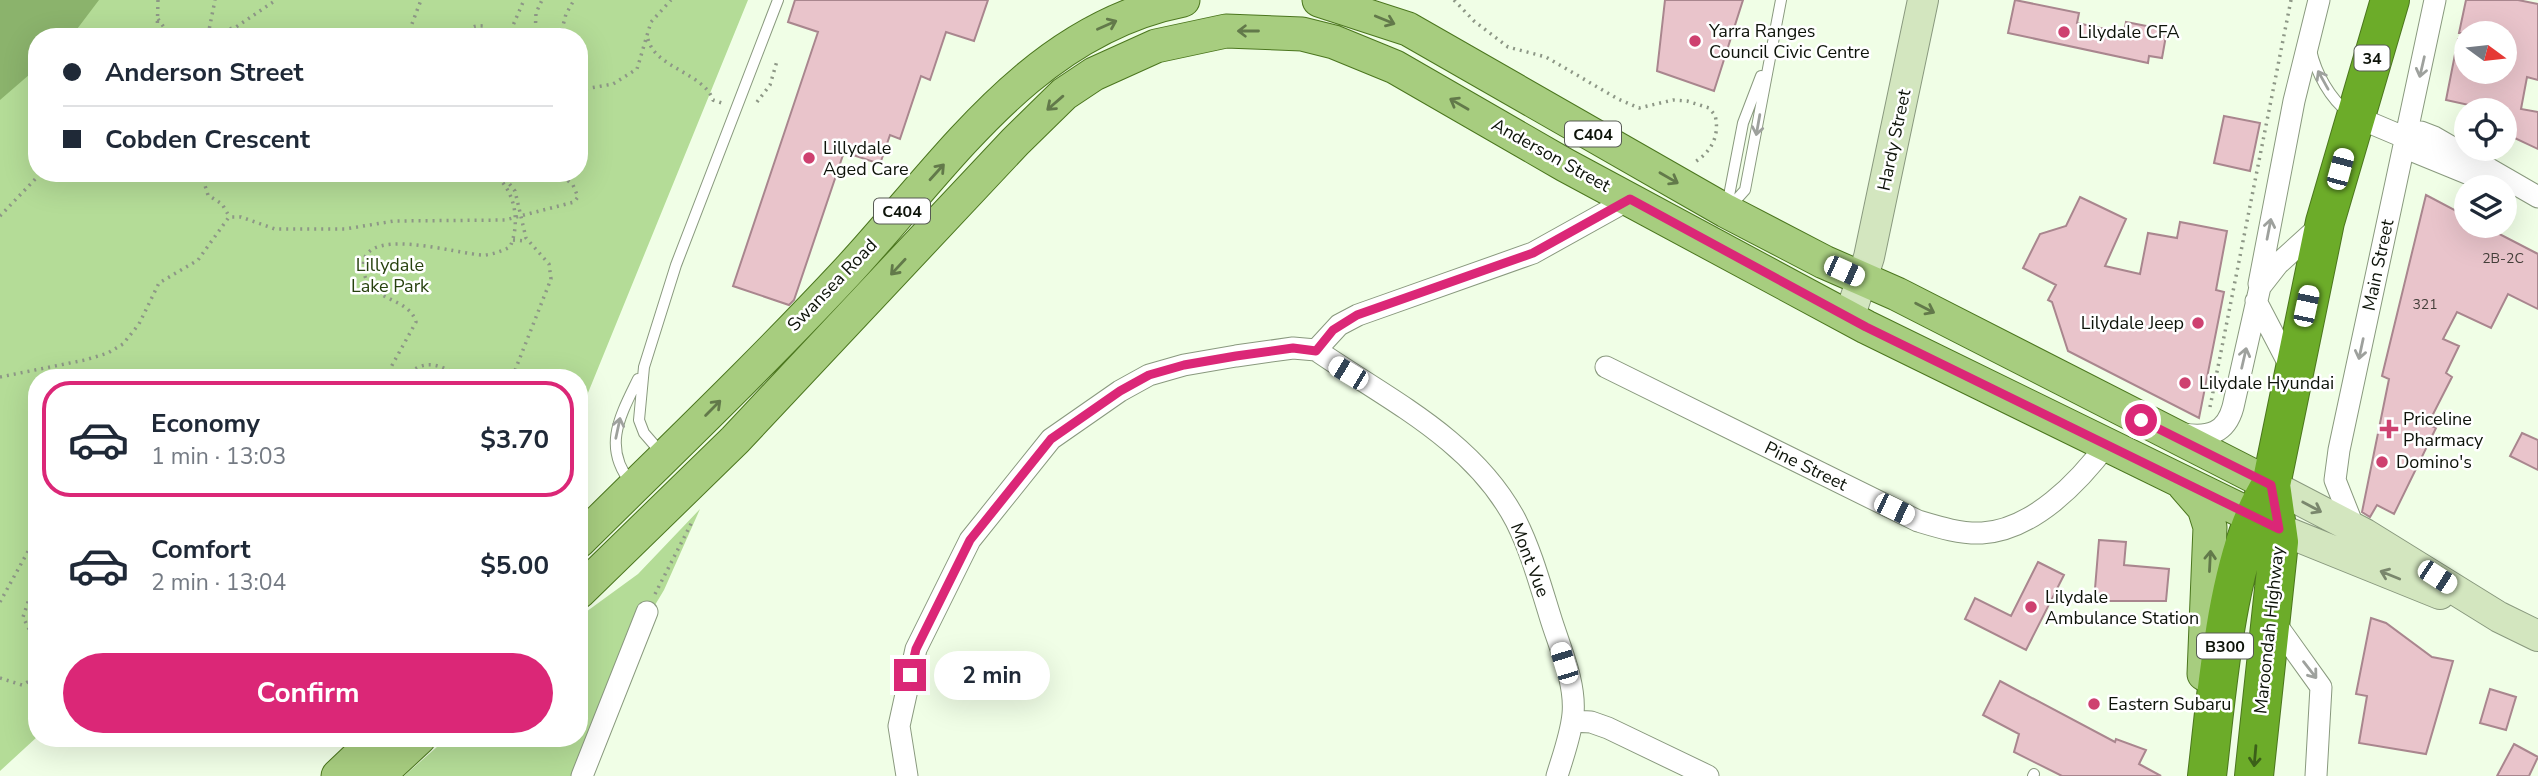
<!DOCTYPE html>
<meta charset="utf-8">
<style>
body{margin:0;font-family:"Nunito Sans",sans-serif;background:#f6f6f7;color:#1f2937;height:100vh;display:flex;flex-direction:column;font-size:26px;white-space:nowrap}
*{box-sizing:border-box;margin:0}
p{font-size:23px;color:#747a83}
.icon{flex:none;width:38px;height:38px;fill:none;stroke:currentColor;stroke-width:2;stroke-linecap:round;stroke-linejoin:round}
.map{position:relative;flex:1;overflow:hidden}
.drawer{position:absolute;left:28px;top:369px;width:560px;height:378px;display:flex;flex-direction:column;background:#fff;border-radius:28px;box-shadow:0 7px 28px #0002}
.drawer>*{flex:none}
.hud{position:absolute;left:28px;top:28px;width:560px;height:154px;border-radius:28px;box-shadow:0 7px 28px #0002;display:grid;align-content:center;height:154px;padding:0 35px;background:#fff}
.needle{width:46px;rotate:105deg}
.fabs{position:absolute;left:2454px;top:21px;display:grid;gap:14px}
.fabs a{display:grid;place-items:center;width:63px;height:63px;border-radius:50%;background:#fff;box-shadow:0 7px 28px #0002;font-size:35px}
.end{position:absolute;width:32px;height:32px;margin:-16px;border:9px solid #db2777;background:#fff;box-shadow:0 0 0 4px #fff}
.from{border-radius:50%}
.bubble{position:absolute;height:49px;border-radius:24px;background:#fff;box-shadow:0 7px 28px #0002;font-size:23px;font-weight:700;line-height:49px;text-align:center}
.car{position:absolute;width:21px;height:42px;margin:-21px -10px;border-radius:9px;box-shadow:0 0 5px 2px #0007;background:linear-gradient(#fff 24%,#345 0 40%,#fff 0 76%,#345 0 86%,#fff 0)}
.hud b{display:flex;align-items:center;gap:24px;height:66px;font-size:26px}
.hud b+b{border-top:2px solid #e0e1e3}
.hud i{width:18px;height:18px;background:#1f2937}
ul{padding:12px 0 0;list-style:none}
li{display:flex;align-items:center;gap:21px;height:116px;margin:0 14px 10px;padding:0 21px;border:4px solid transparent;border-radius:28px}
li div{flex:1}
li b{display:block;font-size:26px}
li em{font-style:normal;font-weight:700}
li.active{border-color:#db2777}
li>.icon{width:63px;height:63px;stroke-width:1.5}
.button{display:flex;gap:14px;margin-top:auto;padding:14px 35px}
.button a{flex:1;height:80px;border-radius:42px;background:#db2777;color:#fff;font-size:28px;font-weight:700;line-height:80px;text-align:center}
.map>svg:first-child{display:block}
</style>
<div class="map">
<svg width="2538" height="776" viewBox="0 0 2538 776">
<rect width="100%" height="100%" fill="#f0fee6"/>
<path fill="#b4dc97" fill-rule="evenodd" d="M0 0H748L579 415V378H37V737L0 771ZM37 37H579V173H37Z
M700 509 664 590 640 630 576 776H404L446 739 579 738V617L638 574Z"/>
<path fill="#8bb36c" d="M0 0H99L71 37H37V68L0 100Z"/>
<path fill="#e9c4cb" stroke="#a9868e" stroke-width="2" d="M795 0H988L974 41 946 32 930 80 921 76 900 139 890 135 880 164 844 152 794 300 789 305 733 286 818 32 788 22Z
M1665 0H1743L1714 91 1657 71Z
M2015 0 2079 13 2077 23 2124 33 2126 22 2167 30 2162 58 2149 56 2148 63 2008 33Z
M2466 0H2518L2538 4V80L2527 77 2521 109 2538 112V149L2504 133V110H2468L2469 105 2446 100 2458 39 2466 40V72H2504V33H2459Z
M2224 116 2260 123 2250 171 2214 163Z
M2426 195 2466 216V226H2484L2538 254V309L2508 294 2491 328 2457 312 2443 339 2459 346 2446 373 2452 377 2428 424 2436 428 2394 514 2377 505 2370 517 2362 512 2389 379 2382 376Z
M2080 197 2126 219 2105 266 2140 274 2148 233 2177 238 2180 222 2227 231 2216 290 2224 292 2199 418 2068 351 2052 302 2048 300 2056 285 2023 268 2040 234 2066 226Z
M2522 433 2538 440V470L2510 456Z
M2099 540 2126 542 2124 565 2169 569 2166 601H2094Z
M2038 562 2064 575 2026 650 1965 619 1975 598 2011 616Z
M2371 618 2386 623 2432 657 2453 661 2426 754 2359 743 2367 696 2356 694Z
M2000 681 2115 742 2116 739 2146 750 2139 764 2161 776H2062L2014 752 2019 734 1983 715Z
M2490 689 2516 697 2506 730 2480 723Z
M2514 744 2538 757 2529 776H2497Z"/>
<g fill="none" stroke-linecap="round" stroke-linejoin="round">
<defs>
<path id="lane" d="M2311 50C2316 73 2330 99 2349 113
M1727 206 1743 123 1761 76
M1728 209 1745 190 1781 0
M663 455 644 433 639 420 644 367 676 265 778 0
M631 483C602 447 620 416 638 379
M2033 776 2034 774"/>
<path id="street" d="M2354 116 2406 138 2413 151 2501 187
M2406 138 2421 132 2434 137 2538 197
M2259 284 2294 101 2319 0
M2256 301 2292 370
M1316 350C1387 399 1474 440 1516 521 1531 551 1540 584 1550 616 1559 646 1576 682 1573 714 1571 735 1563 756 1557 776
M1606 367 1918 521C1938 527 1960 534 1982 533 2033 530 2079 482 2108 443
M2183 434C2209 438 2226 433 2233 407L2260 287 2278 264 2321 225
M2354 528 2335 480 2339 450 2435 0
M2273 620 2321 687 2316 776
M1572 721 1591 722 1608 728 1708 776
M582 776 647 612
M907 776 899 726 916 649 970 540 1051 439 1120 391 1149 375 1184 365 1236 356 1293 348 1316 350 1339 325 1358 315 1533 253 1630 199"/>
<path id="secondary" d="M1849 318 1869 257 1923 0
M2271 485 2365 534 2499 617 2538 636
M2279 529 2440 594"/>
<path id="primary" d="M1319 0 1408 29 1726 211 1824 262 1897 294 2271 485
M2184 485 2204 508 2210 527 2204 674
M579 541C668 453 759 366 845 274 944 168 1030 30 1183 0
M579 592 735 440 1015 142 1064 94 1094 74 1156 46 1226 31 1302 34 1334 42 1395 67 1565 165 1866 327 2277 528
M338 776 378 738
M378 776 419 738"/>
<path id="highway" d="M2207 776C2217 692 2226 554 2271 485L2325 222 2390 0
M2254 776 2279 542 2271 485"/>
</defs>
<use href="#lane" stroke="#89997e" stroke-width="12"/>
<use href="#street" stroke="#89997e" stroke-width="23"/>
<use href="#secondary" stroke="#89997e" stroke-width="32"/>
<use href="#primary" stroke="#4b761e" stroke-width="35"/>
<use href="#highway" stroke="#4b761e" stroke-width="40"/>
<path stroke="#8d9786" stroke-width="3.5" stroke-dasharray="2 5" stroke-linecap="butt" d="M1454 0 1474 21 1508 47 1546 57 1618 99 1639 108 1673 100 1687 101 1709 108 1715 115C1720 135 1712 151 1695 162
M158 19 171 37
M208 35 215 0
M157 37 158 0
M203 37 236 27 276 0
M407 37 421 0
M465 37C469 27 474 25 484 26L491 37
M508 37 524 0
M535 37 536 13 542 0
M560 37 566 14 574 0
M648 39C655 68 704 73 713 100L722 103
M579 90 613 84 637 69 651 22 671 0
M757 102 770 85 777 61
M201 173 208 195 222 204 229 216
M501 173 515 191 526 238 549 264 551 279 512 378
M0 216 41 173
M513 240 527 241
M0 377 85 360 108 353 123 344 139 324 159 283 198 260 229 217H241L275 229H345L394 221 505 220 574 202 578 197 573 185 559 173
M385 378 416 322C409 297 371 302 364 273 353 220 461 256 485 255 494 254 502 251 510 247 521 222 515 188 492 173
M405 378C421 358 441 363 460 378
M2210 407 2291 0
M37 575 23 617 31 633 37 635
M655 594 693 520
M0 602 37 535
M0 678 22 685 37 677"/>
<use href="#lane" stroke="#fff" stroke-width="10"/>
<use href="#street" stroke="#fff" stroke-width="21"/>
<use href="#secondary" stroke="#d3e6bf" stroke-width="30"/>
<use href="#primary" stroke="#a7cd7f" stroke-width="33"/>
<use href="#highway" stroke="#6cac29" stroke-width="38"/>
</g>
<defs><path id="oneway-shaft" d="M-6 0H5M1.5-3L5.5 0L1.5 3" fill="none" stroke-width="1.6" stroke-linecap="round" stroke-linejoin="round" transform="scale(1.75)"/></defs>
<g stroke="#62794a">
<use href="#oneway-shaft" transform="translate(1385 20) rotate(22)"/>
<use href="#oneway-shaft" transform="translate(1107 25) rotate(-24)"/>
<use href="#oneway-shaft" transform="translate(1248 31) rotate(180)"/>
<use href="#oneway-shaft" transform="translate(1055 103) rotate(139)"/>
<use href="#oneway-shaft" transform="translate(1459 104) rotate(-150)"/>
<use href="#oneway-shaft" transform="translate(937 172) rotate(-48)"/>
<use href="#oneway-shaft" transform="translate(1669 178) rotate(30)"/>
<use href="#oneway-shaft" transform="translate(898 267) rotate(133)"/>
<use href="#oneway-shaft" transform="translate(1925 308) rotate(27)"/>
<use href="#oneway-shaft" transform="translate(713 408) rotate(-45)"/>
<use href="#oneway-shaft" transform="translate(2210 561) rotate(-87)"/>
</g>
<g stroke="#9ea19d">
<use href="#oneway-shaft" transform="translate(2422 67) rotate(103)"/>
<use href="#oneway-shaft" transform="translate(2323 80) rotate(-119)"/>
<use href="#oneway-shaft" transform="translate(1758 125) rotate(100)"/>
<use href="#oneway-shaft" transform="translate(2269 229) rotate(-79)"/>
<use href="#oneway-shaft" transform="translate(2361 349) rotate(102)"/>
<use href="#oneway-shaft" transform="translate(2244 358) rotate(-77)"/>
<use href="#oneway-shaft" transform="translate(618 428) rotate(-78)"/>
<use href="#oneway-shaft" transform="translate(2310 670) rotate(52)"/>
</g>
<g stroke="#7a876d">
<use href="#oneway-shaft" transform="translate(2312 507) rotate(28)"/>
<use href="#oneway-shaft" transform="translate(2390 575) rotate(-158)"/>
</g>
<use stroke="#3c6019" href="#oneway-shaft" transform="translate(2255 756) rotate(95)"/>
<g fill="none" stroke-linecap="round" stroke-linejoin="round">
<path stroke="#db2777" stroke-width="9" d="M910 675 916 649 970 540 1051 439 1120 391 1149 375 1184 365 1236 356 1293 348 1316 351 1333 330 1357 315 1533 253 1630 199 1866 327 2279 529 2271 485 2141 420"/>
</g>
<g fill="#ce4170" stroke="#fff" stroke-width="2.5">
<circle cx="2064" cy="32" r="7"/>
<circle cx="1695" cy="41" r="7"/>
<circle cx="809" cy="158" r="7"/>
<circle cx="2198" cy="323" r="7"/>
<circle cx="2185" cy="383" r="7"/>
<path d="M2385.5 418.5h7v7h7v7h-7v7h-7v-7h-7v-7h7z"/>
<circle cx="2382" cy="462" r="7"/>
<circle cx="2031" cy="607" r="7"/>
<circle cx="2094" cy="704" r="7"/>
</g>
<g text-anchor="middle" stroke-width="5" stroke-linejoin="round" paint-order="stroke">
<g font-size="14" fill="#443f3a">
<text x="2503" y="263">2B-2C</text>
<text x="2425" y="309">321</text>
</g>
<g fill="#fff" stroke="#565a53" stroke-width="2">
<rect x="2354.5" y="45.5" width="35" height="25" rx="5"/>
<rect x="1565" y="121.5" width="56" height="25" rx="5"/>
<rect x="874" y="198.5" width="56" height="25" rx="5"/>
<rect x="2197" y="633.5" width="56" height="25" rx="5"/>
</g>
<g font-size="16" font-weight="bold" fill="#0d1309">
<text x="2372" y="64">34</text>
<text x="1593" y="140">C404</text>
<text x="902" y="217">C404</text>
<text x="2225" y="652">B300</text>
</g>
<g font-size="18" fill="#0d1309" stroke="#fff" text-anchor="start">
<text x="1709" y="37">Yarra Ranges<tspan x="1709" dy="21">Council Civic Centre</tspan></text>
<text x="2078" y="38">Lilydale CFA</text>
<text x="823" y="154">Lillydale<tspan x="823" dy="21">Aged Care</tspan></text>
<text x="2184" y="329" text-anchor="end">Lilydale Jeep</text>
<text x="2199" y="389">Lilydale Hyundai</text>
<text x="2403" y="425">Priceline<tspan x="2403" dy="21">Pharmacy</tspan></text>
<text x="2396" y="468">Domino's</text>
<text x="2045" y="603">Lilydale<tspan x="2045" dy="21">Ambulance Station</tspan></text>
<text x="2108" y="710">Eastern Subaru</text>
</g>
<g font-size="18" fill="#0d1309" stroke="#fff">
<text transform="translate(1894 140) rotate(-78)" y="6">Hardy Street</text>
<text transform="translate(1551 155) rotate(29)" y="6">Anderson Street</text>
<text transform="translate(2378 265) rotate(-78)" y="6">Main Street</text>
<text transform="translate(832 285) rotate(-46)" y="6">Swansea Road</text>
<text transform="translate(1806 466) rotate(26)" y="6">Pine Street</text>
<text transform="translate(1530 560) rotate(69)" y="6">Mont Vue</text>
<text transform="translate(2269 630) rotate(-84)" y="6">Maroondah Highway</text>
</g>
<g font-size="18" fill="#27410e" stroke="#fff">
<text x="390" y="271">Lillydale<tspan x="390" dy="21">Lake Park</tspan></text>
</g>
</g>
</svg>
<div class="fabs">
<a><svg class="needle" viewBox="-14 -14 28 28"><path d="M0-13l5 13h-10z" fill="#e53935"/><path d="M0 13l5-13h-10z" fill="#747a83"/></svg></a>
<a><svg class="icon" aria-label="locate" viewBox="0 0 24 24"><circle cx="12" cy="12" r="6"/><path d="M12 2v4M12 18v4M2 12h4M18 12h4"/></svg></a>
<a><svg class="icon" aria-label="layers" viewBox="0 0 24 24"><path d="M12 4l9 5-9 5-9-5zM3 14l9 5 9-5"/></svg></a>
</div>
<i class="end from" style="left:2141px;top:420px"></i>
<i class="end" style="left:910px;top:675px"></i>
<div class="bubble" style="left:934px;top:651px;width:116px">2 min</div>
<i class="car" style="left:2340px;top:169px;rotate:15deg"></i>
<i class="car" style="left:1844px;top:271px;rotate:114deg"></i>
<i class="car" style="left:2306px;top:306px;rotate:12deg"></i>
<i class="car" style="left:1348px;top:373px;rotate:301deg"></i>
<i class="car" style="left:1894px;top:509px;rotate:116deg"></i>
<i class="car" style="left:2437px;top:577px;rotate:123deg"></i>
<i class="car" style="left:1564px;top:663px;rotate:343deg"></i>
<div class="hud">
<b><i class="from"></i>Anderson Street</b>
<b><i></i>Cobden Crescent</b>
</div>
<section class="drawer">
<ul>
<li class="active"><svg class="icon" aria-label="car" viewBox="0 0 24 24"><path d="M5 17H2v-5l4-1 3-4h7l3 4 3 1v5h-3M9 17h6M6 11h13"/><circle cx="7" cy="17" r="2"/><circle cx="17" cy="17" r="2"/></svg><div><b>Economy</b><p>1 min · 13:03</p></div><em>$3.70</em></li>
<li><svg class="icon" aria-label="car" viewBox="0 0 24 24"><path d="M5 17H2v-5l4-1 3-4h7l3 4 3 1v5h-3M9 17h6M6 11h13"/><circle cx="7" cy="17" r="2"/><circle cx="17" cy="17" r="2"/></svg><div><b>Comfort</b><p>2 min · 13:04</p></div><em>$5.00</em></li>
</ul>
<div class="button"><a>Confirm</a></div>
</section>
</div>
